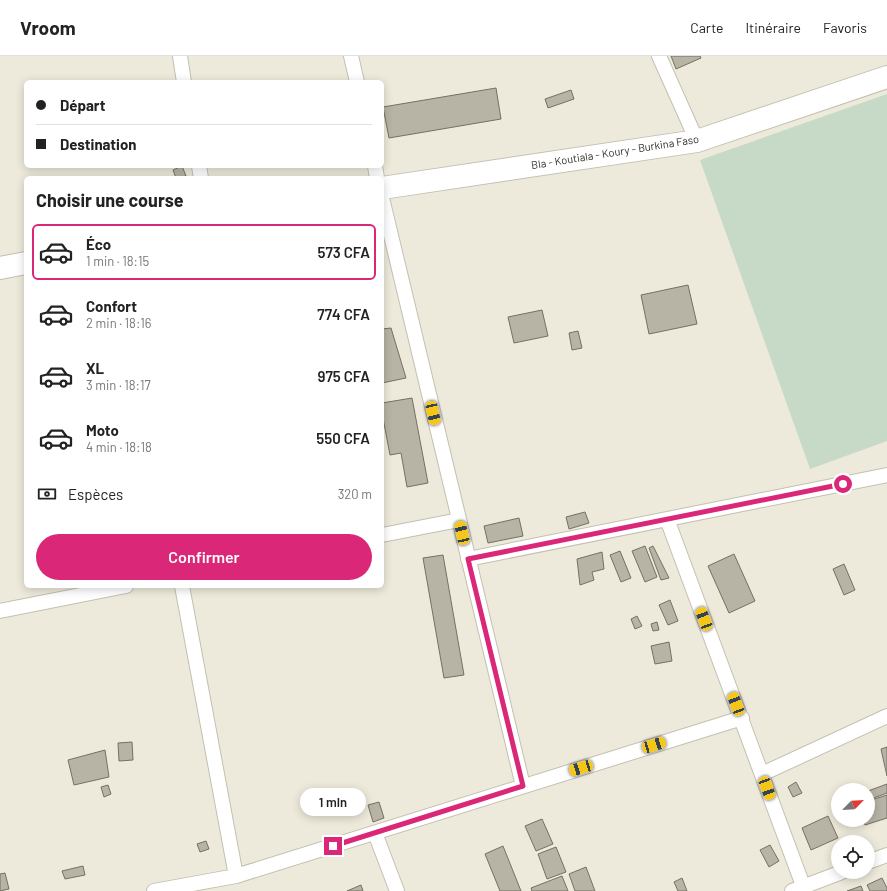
<!DOCTYPE html>
<html lang="fr">
<meta charset="utf-8">
<style>
body{margin:0;font-family:Barlow,sans-serif;background:#f2f2f2;color:#222;height:100vh;display:flex;flex-direction:column;font-size:15px;white-space:nowrap}
*{box-sizing:border-box;margin:0}
p{font-size:13px;color:#767676}
.icon{flex:none;width:22px;height:22px;fill:none;stroke:currentColor;stroke-width:2;stroke-linecap:round;stroke-linejoin:round}
.map{position:relative;flex:1;overflow:hidden}
.details{position:absolute;left:24px;top:120px;width:360px;height:412px;display:flex;flex-direction:column;background:#fff;border-radius:6px;box-shadow:0 2px 10px #0003}
.details>*{flex:none}
.guide{position:absolute;left:24px;top:24px;width:360px;height:88px;border-radius:6px;box-shadow:0 2px 10px #0003;display:grid;align-content:center;height:88px;padding:0 12px;background:#fff}
.needle{width:26px;rotate:66deg}
.controls{position:absolute;left:831px;top:727px;display:grid;gap:8px}
.controls a{display:grid;place-items:center;width:44px;height:44px;border-radius:50%;background:#fff;box-shadow:0 2px 10px #0003;font-size:20px}
.end{position:absolute;width:18px;height:18px;margin:-9px;border:5px solid #db2777;background:#fff;box-shadow:0 0 0 2px #fff}
.from{border-radius:50%}
.bubble{position:absolute;height:28px;border-radius:14px;background:#fff;box-shadow:0 2px 10px #0003;font-size:13px;font-weight:600;line-height:28px;text-align:center}
.car{position:absolute;width:12px;height:24px;margin:-12px -6px;border-radius:5px;box-shadow:0 0 3px 1px #0007;background:linear-gradient(#f5c518 24%,#345 0 40%,#f5c518 0 76%,#345 0 86%,#f5c518 0)}
.guide b{display:flex;align-items:center;gap:14px;height:38px;font-size:15px}
.guide b+b{border-top:1px solid #e0e0e0}
.guide i{width:10px;height:10px;background:#222}
ul{padding:0;list-style:none}
li{display:flex;align-items:center;gap:12px;height:56px;margin:0 8px 6px;padding:0 4px;border:2px solid transparent;border-radius:6px}
li div{flex:1}
li b{display:block;font-size:15px}
li em{font-style:normal;font-weight:600}
li.current{border-color:#db2777}
li>.icon{width:36px;height:36px;stroke-width:1.5}
h2{padding:0 12px;font-size:18px;line-height:48px}
.pay{display:flex;align-items:center;gap:10px;height:44px;padding:0 12px;font-size:15px}
.pay p{margin-inline-start:auto}
.primary-button{display:flex;gap:8px;margin-top:auto;padding:8px 12px}
.primary-button a{flex:1;height:46px;border-radius:24px;background:#db2777;color:#fff;font-size:16px;font-weight:600;line-height:46px;text-align:center}
header{display:flex;align-items:center;gap:24px;box-sizing:border-box;height:56px;padding:0 20px;background:#fff;border-bottom:1px solid #e0e0e0}
header strong{font-size:19px}
nav{display:flex;gap:22px;margin-inline-start:auto;font-size:14px}
.map>svg:first-child{display:block}
</style>
<header>
<strong>Vroom</strong>
<nav><a>Carte</a><a>Itinéraire</a><a>Favoris</a></nav>
</header>
<div class="map">
<svg width="887" height="835" viewBox="0 0 887 835">
<rect width="100%" height="100%" fill="#edeadb"/>
<path fill="#c7d9c7" d="M887 38V385L810 413 700 104Z"/>
<path fill="#b7b3a5" stroke="#747164" d="M671 0H700L701 2 676 13Z
M496 32 501 63 389 82 383 51Z
M571 34 574 43 548 52 545 43Z
M182 110 186 120 176 122 173 114Z
M688 229 697 268 649 278 641 239Z
M542 254 548 280 514 287 508 261Z
M391 272 406 322 382 327V273Z
M578 275 582 292 572 294 569 277Z
M412 342 428 427 407 431 401 397 390 399 382 357V347Z
M585 456 589 467 569 473 566 461Z
M519 462 523 480 488 487 484 470Z
M645 490 657 521 645 526 632 495Z
M653 490 669 522 661 524 649 492Z
M620 495 631 522 621 526 610 499Z
M602 496 604 513 592 516 594 524 580 529 577 503Z
M734 498 755 545 729 557 708 510Z
M443 499 464 619 444 622 423 502Z
M844 508 855 534 844 539 833 513Z
M670 544 678 565 668 569 659 549Z
M637 560 642 570 635 573 631 563Z
M657 566 659 574 653 575 651 568Z
M669 586 672 605 655 608 651 590Z
M132 686 133 704 119 705 118 687Z
M887 691V720L881 693Z
M105 694 109 721 74 729 68 704Z
M796 726 802 737 793 741 788 731Z
M887 728V737L871 743 868 735Z
M108 729 111 738 104 741 101 731Z
M887 739V762L865 769 863 764H868V745Z
M379 746 384 762 373 766 368 749Z
M828 760 838 782 811 794 802 772Z
M542 763 553 788 536 795 525 770Z
M206 785 209 793 200 796 197 788Z
M770 789 779 805 769 811 760 794Z
M503 790 521 835H500L485 798Z
M556 791 566 816 547 823 538 798Z
M83 810 85 819 65 823 62 815Z
M586 811 595 835H575L569 818Z
M5 817 9 833 0 835V818Z
M562 820 568 835H532L531 832Z
M682 822 687 835H678L674 826Z
M882 822 887 832V835H870L867 829Z
M361 829 363 835H347Z
M861 830 863 835H847Z"/>
<g fill="none" stroke-linecap="round" stroke-linejoin="round">
<defs>
<path id="street" d="M180 0 184 26
M351 0 357 26
M659 0 697 85
M199 110 201 122
M375 110 377 122
M382 142 523 730
M667 463 805 835
M382 479 459 464
M468 503 887 419
M182 530 236 820
M0 555 126 530
M762 718 887 660
M375 777 397 835
M868 806 887 799
M154 835 236 820 742 662
M792 835 842 816"/>
<path id="primary" d="M382 132 697 85 887 21
M0 212 26 207"/>
</defs>
<use href="#street" stroke="#c3c0b2" stroke-width="16"/>
<use href="#primary" stroke="#c3c0b2" stroke-width="24"/>
<use href="#street" stroke="#fff" stroke-width="14"/>
<use href="#primary" stroke="#fff" stroke-width="22"/>
</g>
<g fill="none" stroke-linecap="round" stroke-linejoin="round">
<path stroke="#db2777" stroke-width="5" d="M333 790 523 730 468 503 843 428"/>
</g>
<g text-anchor="middle" stroke-width="3" stroke-linejoin="round" paint-order="stroke">
<g font-size="11" fill="#32312c" stroke="#fff">
<text transform="translate(615 96) rotate(-9)" y="4">Bla - Koutiala - Koury - Burkina Faso</text>
</g>
</g>
</svg>
<div class="controls">
<a><svg class="needle" viewBox="-14 -14 28 28"><path d="M0-13l5 13h-10z" fill="#e53935"/><path d="M0 13l5-13h-10z" fill="#767676"/></svg></a>
<a><svg class="icon" aria-label="locate" viewBox="0 0 24 24"><circle cx="12" cy="12" r="6"/><path d="M12 2v4M12 18v4M2 12h4M18 12h4"/></svg></a>
</div>
<i class="end from" style="left:843px;top:428px"></i>
<i class="end" style="left:333px;top:790px"></i>
<div class="bubble" style="left:300px;top:732px;width:66px">1 min</div>
<i class="car" style="left:433px;top:357px;rotate:167deg"></i>
<i class="car" style="left:462px;top:477px;rotate:347deg"></i>
<i class="car" style="left:704px;top:563px;rotate:339deg"></i>
<i class="car" style="left:736px;top:648px;rotate:339deg"></i>
<i class="car" style="left:654px;top:689px;rotate:73deg"></i>
<i class="car" style="left:581px;top:712px;rotate:253deg"></i>
<i class="car" style="left:767px;top:732px;rotate:160deg"></i>
<div class="guide">
<b><i class="from"></i>Départ</b>
<b><i></i>Destination</b>
</div>
<section class="details">
<h2>Choisir une course</h2>
<ul>
<li class="current"><svg class="icon" aria-label="car" viewBox="0 0 24 24"><path d="M5 17H2v-5l4-1 3-4h7l3 4 3 1v5h-3M9 17h6M6 11h13"/><circle cx="7" cy="17" r="2"/><circle cx="17" cy="17" r="2"/></svg><div><b>Éco</b><p>1 min · 18:15</p></div><em>573 CFA</em></li>
<li><svg class="icon" aria-label="car" viewBox="0 0 24 24"><path d="M5 17H2v-5l4-1 3-4h7l3 4 3 1v5h-3M9 17h6M6 11h13"/><circle cx="7" cy="17" r="2"/><circle cx="17" cy="17" r="2"/></svg><div><b>Confort</b><p>2 min · 18:16</p></div><em>774 CFA</em></li>
<li><svg class="icon" aria-label="car" viewBox="0 0 24 24"><path d="M5 17H2v-5l4-1 3-4h7l3 4 3 1v5h-3M9 17h6M6 11h13"/><circle cx="7" cy="17" r="2"/><circle cx="17" cy="17" r="2"/></svg><div><b>XL</b><p>3 min · 18:17</p></div><em>975 CFA</em></li>
<li><svg class="icon" aria-label="car" viewBox="0 0 24 24"><path d="M5 17H2v-5l4-1 3-4h7l3 4 3 1v5h-3M9 17h6M6 11h13"/><circle cx="7" cy="17" r="2"/><circle cx="17" cy="17" r="2"/></svg><div><b>Moto</b><p>4 min · 18:18</p></div><em>550 CFA</em></li>
</ul>
<div class="pay"><svg class="icon" aria-label="cash" viewBox="0 0 24 24"><path d="M3 7h18v10H3z"/><circle cx="12" cy="12" r="2"/></svg>Espèces<p>320 m</p></div>
<div class="primary-button"><a>Confirmer</a></div>
</section>
</div>
